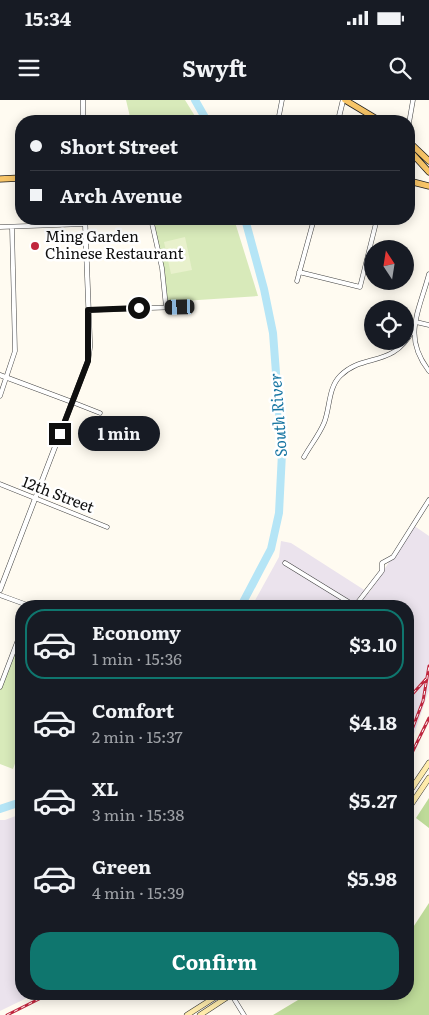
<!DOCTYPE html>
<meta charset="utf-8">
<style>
body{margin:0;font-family:Literata,serif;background:#242831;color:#f1f3f6;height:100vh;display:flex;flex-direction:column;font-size:19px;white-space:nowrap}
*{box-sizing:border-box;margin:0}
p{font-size:16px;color:#9ea1a6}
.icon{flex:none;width:28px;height:28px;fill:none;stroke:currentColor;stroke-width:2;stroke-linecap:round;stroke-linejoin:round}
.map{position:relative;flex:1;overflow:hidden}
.panel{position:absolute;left:15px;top:500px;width:399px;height:400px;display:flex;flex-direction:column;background:#171b24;border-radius:20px;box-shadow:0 2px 12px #0003}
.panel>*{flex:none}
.banner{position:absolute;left:15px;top:15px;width:400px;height:110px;border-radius:20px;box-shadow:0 2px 12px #0003;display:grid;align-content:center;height:110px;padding:0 15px;background:#171b24}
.needle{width:32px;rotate:348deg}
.fabs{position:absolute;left:364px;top:140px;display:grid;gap:10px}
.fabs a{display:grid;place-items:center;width:50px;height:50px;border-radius:50%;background:#171b24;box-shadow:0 2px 12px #0003;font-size:25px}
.end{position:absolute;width:22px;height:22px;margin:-11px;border:6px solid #0f0f0f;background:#fff;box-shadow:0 0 0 2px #fff}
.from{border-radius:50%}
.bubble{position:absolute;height:35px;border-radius:18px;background:#171b24;box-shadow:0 2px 12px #0003;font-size:16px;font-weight:700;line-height:35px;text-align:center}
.car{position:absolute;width:15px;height:30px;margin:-15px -8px;border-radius:6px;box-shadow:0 0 4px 1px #0007;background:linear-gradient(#222 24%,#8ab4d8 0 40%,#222 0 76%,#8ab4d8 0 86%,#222 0)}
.banner b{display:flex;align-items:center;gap:18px;height:48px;font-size:19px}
.banner b+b{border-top:1px solid #363941}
.banner i{width:12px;height:12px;background:#f1f3f6}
ul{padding:9px 0 0;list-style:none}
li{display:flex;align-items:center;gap:15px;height:70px;margin:0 10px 8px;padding:0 5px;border:2px solid transparent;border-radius:20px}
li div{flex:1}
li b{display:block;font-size:19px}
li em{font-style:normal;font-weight:700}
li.on{border-color:#0f766e}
li>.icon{width:45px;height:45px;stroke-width:1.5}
.primary-button{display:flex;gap:10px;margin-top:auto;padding:10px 15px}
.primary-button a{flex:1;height:58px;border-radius:20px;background:#0f766e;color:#fff;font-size:20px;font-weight:700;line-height:58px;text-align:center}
.status{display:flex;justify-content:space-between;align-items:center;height:35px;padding:0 25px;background:#171b24;direction:ltr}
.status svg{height:14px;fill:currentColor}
header{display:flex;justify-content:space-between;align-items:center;height:65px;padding:0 15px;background:#171b24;font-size:22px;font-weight:700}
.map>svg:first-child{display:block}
</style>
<div class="status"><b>15:34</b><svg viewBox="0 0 49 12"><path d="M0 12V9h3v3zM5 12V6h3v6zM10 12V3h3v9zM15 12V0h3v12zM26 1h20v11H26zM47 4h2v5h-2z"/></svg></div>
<header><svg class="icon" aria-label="menu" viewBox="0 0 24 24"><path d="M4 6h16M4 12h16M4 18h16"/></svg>Swyft<svg class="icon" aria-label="search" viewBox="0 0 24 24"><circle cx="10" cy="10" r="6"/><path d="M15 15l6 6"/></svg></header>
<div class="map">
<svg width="429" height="915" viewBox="0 0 429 915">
<rect width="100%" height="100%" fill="#fffbf1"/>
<path fill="#ebe3ed" d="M413 425 429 436V590L408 652V506H252L279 457 281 441 291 443 369 493Z
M21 714V894H35L0 911V720H5Z"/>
<path fill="#d8eaba" d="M126 0H185L198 21H131Z
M153 119H234L258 196 168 202Z
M13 555 21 558V647L13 669 0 664V590Z"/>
<path fill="#bedb99" d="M429 698V728L416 718Z
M429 803V915H273L308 894H408V835Z"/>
<path fill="#e8f1cc" d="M185 137 192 170 171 174 164 142Z"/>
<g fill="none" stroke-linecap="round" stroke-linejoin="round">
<path stroke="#b5e5f6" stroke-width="8" d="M195 0 207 21
M241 506 271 449 279 413 282 353 273 233 264 189 245 119
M0 709 21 702"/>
<defs>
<path id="minor" d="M278 21 282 0
M409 23 413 0
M151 119 162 168 166 207
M0 127 85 124
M299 172 360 187 377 119
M429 174C419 212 402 236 429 271
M297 181 314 119
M89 210 180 207
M416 222 429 225
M0 296 15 251 12 127
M72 302 100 313
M304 357C310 346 319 335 324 323 330 309 328 288 340 276 364 252 392 269 413 230
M0 384 107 427
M285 463 355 506 382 471V463L393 457 429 400
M0 495 30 506
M0 587 21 532
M231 894 244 915"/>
<path id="tertiary" d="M83 0V21
M338 21 343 0
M0 275 72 302
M0 490 88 261 90 246 85 119"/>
<path id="secondary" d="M408 694 429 663
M408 709 429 678
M187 915 220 894
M200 915 232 894"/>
<path id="primary" d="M345 0 380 21
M409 42 429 61
M409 50 429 72
M0 79 21 78
M409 81 429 86"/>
</defs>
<use href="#minor" stroke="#424242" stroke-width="5"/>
<use href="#tertiary" stroke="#424242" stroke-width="5.5"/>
<use href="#secondary" stroke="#313131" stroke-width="6"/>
<use href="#primary" stroke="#202020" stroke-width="7"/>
<use href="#minor" stroke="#fff" stroke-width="4"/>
<use href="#tertiary" stroke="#fff" stroke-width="4.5"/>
<use href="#secondary" stroke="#ffecac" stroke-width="5"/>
<use href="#primary" stroke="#f8c567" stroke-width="5.5"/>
<defs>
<path id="rail" d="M408 599 426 579
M408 640 423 601 429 566
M408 661 429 618
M7 915 49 894"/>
</defs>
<use href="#rail" stroke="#c0263e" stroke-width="3"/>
<use href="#rail" stroke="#fff" stroke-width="1" stroke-dasharray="4" stroke-linecap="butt"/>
</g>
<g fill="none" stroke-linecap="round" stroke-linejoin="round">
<path stroke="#0f0f0f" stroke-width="6" d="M60 334 88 261V210L139 208"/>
</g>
<circle fill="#c0263e" stroke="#fff" stroke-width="2" cx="35" cy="146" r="5"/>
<g text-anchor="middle" stroke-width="5" stroke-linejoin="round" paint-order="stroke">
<g font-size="15" fill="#0f0f0f" stroke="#fff" text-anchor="start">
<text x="45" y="142">Ming Garden<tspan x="45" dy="17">Chinese Restaurant</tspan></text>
</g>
<g font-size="15" fill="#0f0f0f" stroke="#fff">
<text transform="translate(58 395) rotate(21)" y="5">12th Street</text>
</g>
<g font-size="16" font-style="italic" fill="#1775a2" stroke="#fff">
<text transform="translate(278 315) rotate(-94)" y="6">South River</text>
</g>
</g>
</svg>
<div class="fabs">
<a><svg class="needle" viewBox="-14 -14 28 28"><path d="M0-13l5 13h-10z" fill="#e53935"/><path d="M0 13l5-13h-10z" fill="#9ea1a6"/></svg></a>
<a><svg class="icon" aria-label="locate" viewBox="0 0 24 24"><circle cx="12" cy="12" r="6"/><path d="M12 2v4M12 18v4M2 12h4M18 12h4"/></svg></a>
</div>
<i class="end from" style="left:139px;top:208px"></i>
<i class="end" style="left:60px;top:334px"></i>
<div class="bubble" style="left:78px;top:316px;width:82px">1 min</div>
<i class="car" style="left:180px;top:207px;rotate:268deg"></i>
<div class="banner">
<b><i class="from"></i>Short Street</b>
<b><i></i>Arch Avenue</b>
</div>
<section class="panel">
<ul>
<li class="on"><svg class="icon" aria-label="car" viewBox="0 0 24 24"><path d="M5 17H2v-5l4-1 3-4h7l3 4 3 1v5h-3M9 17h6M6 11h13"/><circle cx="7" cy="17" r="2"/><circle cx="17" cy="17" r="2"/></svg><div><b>Economy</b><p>1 min · 15:36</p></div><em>$3.10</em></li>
<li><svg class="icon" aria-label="car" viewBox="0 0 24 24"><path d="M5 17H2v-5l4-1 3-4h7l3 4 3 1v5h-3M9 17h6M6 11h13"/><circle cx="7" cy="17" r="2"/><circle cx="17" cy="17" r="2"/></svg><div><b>Comfort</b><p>2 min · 15:37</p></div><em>$4.18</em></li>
<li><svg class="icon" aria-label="car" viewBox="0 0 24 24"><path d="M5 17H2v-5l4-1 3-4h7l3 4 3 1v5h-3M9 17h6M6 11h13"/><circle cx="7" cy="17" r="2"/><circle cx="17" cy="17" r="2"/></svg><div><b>XL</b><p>3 min · 15:38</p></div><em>$5.27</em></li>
<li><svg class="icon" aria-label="car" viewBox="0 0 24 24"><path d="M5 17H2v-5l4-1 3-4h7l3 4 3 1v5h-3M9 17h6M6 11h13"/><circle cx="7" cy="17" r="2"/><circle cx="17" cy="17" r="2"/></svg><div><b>Green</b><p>4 min · 15:39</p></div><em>$5.98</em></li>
</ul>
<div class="primary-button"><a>Confirm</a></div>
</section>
</div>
